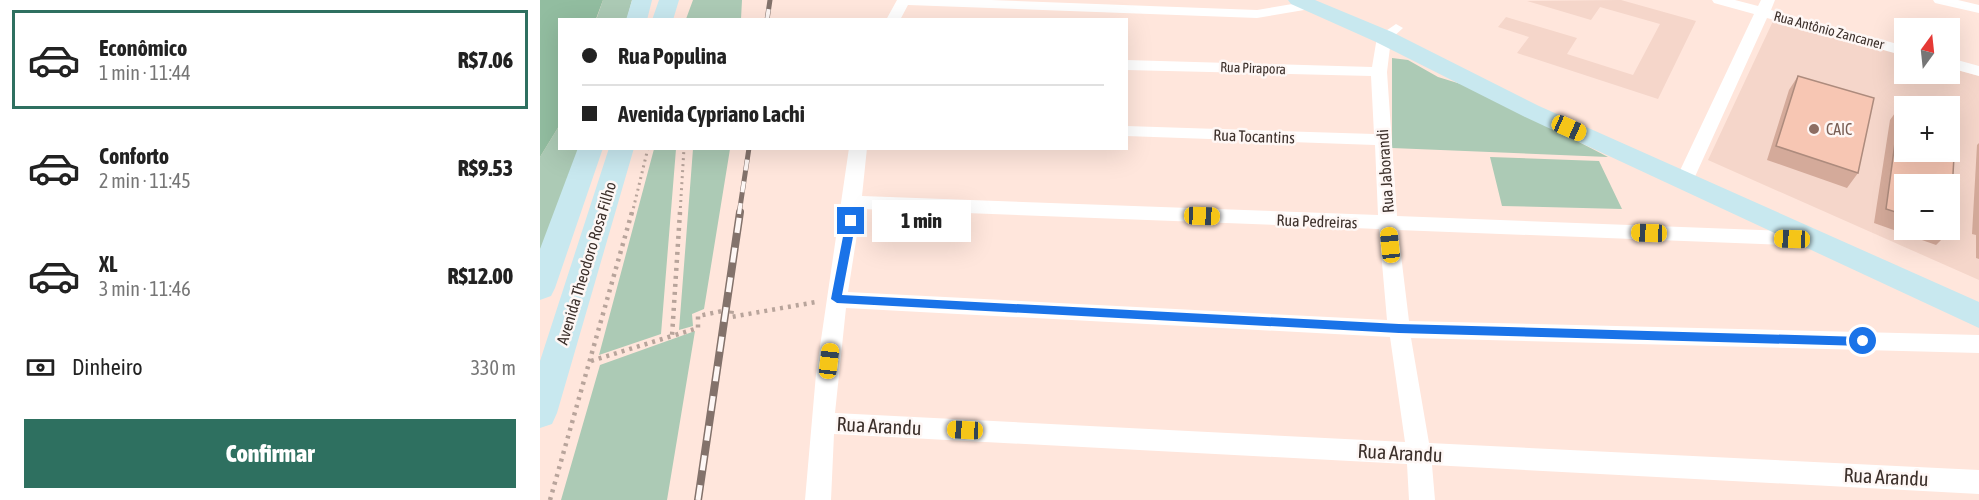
<!DOCTYPE html>
<html lang="pt">
<meta charset="utf-8">
<style>
body{margin:0;font-family:"Asap Condensed",sans-serif;background:#f2f2f2;color:#222;height:100vh;display:flex;flex-direction:column;font-size:22px;white-space:nowrap}
*{box-sizing:border-box;margin:0}
p{font-size:20px;color:#767676}
.icon{flex:none;width:33px;height:33px;fill:none;stroke:currentColor;stroke-width:2;stroke-linecap:round;stroke-linejoin:round}
.map{position:relative;flex:1;overflow:hidden}
.drawer{display:flex;flex-direction:column;background:#fff;width:540px}
.drawer>*{flex:none}
.top-card{position:absolute;left:18px;top:18px;width:570px;height:132px;border-radius:0px;box-shadow:0 6px 24px #0002;display:grid;align-content:center;height:132px;padding:0 24px;background:#fff}
.needle{width:39px;rotate:15deg}
.fabs{position:absolute;left:1354px;top:18px;display:grid;gap:12px}
.fabs a{display:grid;place-items:center;width:66px;height:66px;border-radius:0px;background:#fff;box-shadow:0 6px 24px #0002;font-size:30px}
.end{position:absolute;width:27px;height:27px;margin:-14px;border:8px solid #1a73e8;background:#fff;box-shadow:0 0 0 3px #fff}
.from{border-radius:50%}
.bubble{position:absolute;height:42px;border-radius:0px;background:#fff;box-shadow:0 6px 24px #0002;font-size:20px;font-weight:800;line-height:42px;text-align:center}
.car{position:absolute;width:18px;height:36px;margin:-18px -9px;border-radius:8px;box-shadow:0 0 4px 2px #0007;background:linear-gradient(#f5c518 24%,#345 0 40%,#f5c518 0 76%,#345 0 86%,#f5c518 0)}
.top-card b{display:flex;align-items:center;gap:21px;height:57px;font-size:22px}
.top-card b+b{border-top:2px solid #e0e0e0}
.top-card i{width:15px;height:15px;background:#222}
ul{padding:10px 0 0;list-style:none}
li{display:flex;align-items:center;gap:18px;height:99px;margin:0 12px 9px;padding:0 12px;border:3px solid transparent;border-radius:0px}
li div{flex:1}
li b{display:block;font-size:22px}
li em{font-style:normal;font-weight:800}
li.selected{border-color:#2e7060}
li>.icon{width:54px;height:54px;stroke-width:1.5}
.pay{display:flex;align-items:center;gap:15px;height:66px;padding:0 24px;font-size:22px}
.pay p{margin-inline-start:auto}
.action{display:flex;gap:12px;margin-top:auto;padding:12px 24px}
.action a{flex:1;height:69px;border-radius:0px;background:#2e7060;color:#fff;font-size:24px;font-weight:800;line-height:69px;text-align:center}
main{display:flex;flex:1;min-height:0}
.map>svg:first-child{display:block}
</style>
<main>
<section class="drawer">
<ul>
<li class="selected"><svg class="icon" aria-label="car" viewBox="0 0 24 24"><path d="M5 17H2v-5l4-1 3-4h7l3 4 3 1v5h-3M9 17h6M6 11h13"/><circle cx="7" cy="17" r="2"/><circle cx="17" cy="17" r="2"/></svg><div><b>Econômico</b><p>1 min · 11:44</p></div><em>R$7.06</em></li>
<li><svg class="icon" aria-label="car" viewBox="0 0 24 24"><path d="M5 17H2v-5l4-1 3-4h7l3 4 3 1v5h-3M9 17h6M6 11h13"/><circle cx="7" cy="17" r="2"/><circle cx="17" cy="17" r="2"/></svg><div><b>Conforto</b><p>2 min · 11:45</p></div><em>R$9.53</em></li>
<li><svg class="icon" aria-label="car" viewBox="0 0 24 24"><path d="M5 17H2v-5l4-1 3-4h7l3 4 3 1v5h-3M9 17h6M6 11h13"/><circle cx="7" cy="17" r="2"/><circle cx="17" cy="17" r="2"/></svg><div><b>XL</b><p>3 min · 11:46</p></div><em>R$12.00</em></li>
</ul>
<div class="pay"><svg class="icon" aria-label="cash" viewBox="0 0 24 24"><path d="M3 7h18v10H3z"/><circle cx="12" cy="12" r="2"/></svg>Dinheiro<p>330 m</p></div>
<div class="action"><a>Confirmar</a></div>
</section>
<div class="map">
<svg width="1439" height="500" viewBox="0 0 1439 500">
<rect width="100%" height="100%" fill="#ffe6dc"/>
<path fill="#f5d6ca" fill-rule="evenodd" d="M1081 0 1156 21 1118 99 977 53 989 37 958 27 966 17 1037 38 1027 54 1093 75 1120 24 1060 7 1051 20 987 1Z
M1234 19 1365 55V74H1410V68L1439 76V280L1168 160ZM1365 106H1410V152H1365ZM1365 184H1410V230H1365Z"/>
<path fill="#accab5" d="M63 0H92L87 19 56 20Z
M153 0H202L201 19H146Z
M852 58 868 60 898 77 937 89 1068 157 852 148Z
M19 126 20 148 46 149 0 250V157Z
M114 149H136L121 334 59 355Z
M153 149H190L164 309 152 314 153 326 139 330Z
M950 157 1059 161 1082 209 962 206Z
M155 331 127 500H21L60 365Z"/>
<path fill="#92bda0" d="M0 0H63L56 19 20 20 19 126 0 157Z"/>
<g fill="none" stroke-linecap="round" stroke-linejoin="round">
<path stroke="#b8a49b" stroke-width="3" stroke-dasharray="2 4" stroke-linecap="butt" d="M92 214 108 148
M140 214 144 148"/>
<path stroke="#b8a49b" stroke-width="4.5" stroke-dasharray="3 5" stroke-linecap="butt" d="M140 212 132 336 158 328V316L192 309 191 317 276 302
M51 361 132 336
M10 500 92 212"/>
<path fill="#fff" fill-rule="evenodd" d="M357 0H451L717 10 770 1 777 5 770 9 717 18 368 5 360 20H346Z
M1172 0H1195L1218 6 1221 0H1235L1231 10 1365 46V56L1227 18 1153 181 1144 187 1138 185 1135 181 1214 14 1174 3Z
M1393 0H1418L1439 5V13L1395 3Z
M856 24 863 28 851 39 847 72 857 216 1273 232 1280 234 1283 239 1280 244 1273 246 858 230 869 321 1439 335V353L871 338 889 443 1439 470V494L892 465 895 500H869L867 464 294 434 291 500H265L276 374 309 148H327L322 196 838 215 835 145 586 136V126L834 134 831 76 586 70V60L832 67 837 37ZM321 209 839 229 847 320 308 292ZM306 308 850 337 865 442 295 413Z
M1410 58 1439 66V76L1410 68Z"/>
<path fill="#c8e8ef" fill-rule="evenodd" d="M92 0H112L107 20H86Z
M119 0H139L133 20H112Z
M748 0H775L852 32 999 106 1439 302V328L983 116 836 42 751 4Z
M38 148H63L15 288 11 296 0 300V249Z
M69 148H94L17 413 12 424 0 428V361Z"/>
<defs>
<path id="rail-far1" d="M227 20 230 0
M199 214 209 148"/>
<path id="rail" d="M158 500 200 212"/>
</defs>
<use href="#rail-far1" stroke="#83726b" stroke-width="5"/>
<use href="#rail" stroke="#83726b" stroke-width="8"/>
<use href="#rail-far1" stroke="#fef7f5" stroke-width="4" stroke-dasharray="11" stroke-linecap="butt"/>
<use href="#rail" stroke="#fef7f5" stroke-width="5" stroke-dasharray="15" stroke-linecap="butt"/>
</g>
<path fill="#d4aa9a" d="M1258 76 1318 173 1307 188 1227 160 1249 90Z
M1360 106 1365 184V230H1410V231L1396 245 1334 223 1350 120Z
M1439 143V259L1436 258V235L1432 234 1437 145Z"/>
<path fill="#f7c6b3" stroke="#ad8b7d" stroke-width="1.5" d="M1258 76 1334 98 1318 173 1236 146Z
M1360 106 1365 107V152H1410V119L1416 121 1410 227V184H1365V215L1346 209Z"/>
<path fill="#1a73e8" d="M311 218 316 221 302 295 859 324 1323 337 1328 341 1323 346 859 333 297 303 291 299 306 221Z"/>
<circle fill="#8d6e63" stroke="#fef7f5" stroke-width="2" cx="1274" cy="129" r="6"/>
<g text-anchor="middle" stroke-width="5" stroke-linejoin="round" paint-order="stroke">
<g font-size="14" fill="#3c302b" stroke="#fef7f5">
<text transform="translate(1289 30) rotate(15)" y="5">Rua Antônio Zancaner</text>
<text transform="translate(713 68) rotate(2)" y="5">Rua Pirapora</text>
</g>
<g font-size="16" fill="#785e54" stroke="#fef7f5" text-anchor="start">
<text x="1286" y="135">CAIC</text>
</g>
<g font-size="16" fill="#3c302b" stroke="#fef7f5">
<text transform="translate(714 136) rotate(2)" y="6">Rua Tocantins</text>
<text transform="translate(845 171) rotate(-94)" y="6">Rua Jaborandi</text>
<text transform="translate(777 221) rotate(2)" y="6">Rua Pedreiras</text>
<text transform="translate(46 263) rotate(-73)" y="6">Avenida Theodoro Rosa Filho</text>
</g>
<g font-size="20" fill="#3c302b" stroke="#fef7f5">
<text transform="translate(339 426) rotate(3)" y="7">Rua Arandu</text>
<text transform="translate(860 453) rotate(3)" y="7">Rua Arandu</text>
<text transform="translate(1346 477) rotate(3)" y="7">Rua Arandu</text>
</g>
</g>
</svg>
<div class="fabs">
<a><svg class="needle" viewBox="-14 -14 28 28"><path d="M0-13l5 13h-10z" fill="#e53935"/><path d="M0 13l5-13h-10z" fill="#767676"/></svg></a>
<a>+</a>
<a>−</a>
</div>
<i class="end from" style="left:1323px;top:341px"></i>
<i class="end" style="left:311px;top:221px"></i>
<div class="bubble" style="left:332px;top:200px;width:99px">1 min</div>
<i class="car" style="left:1029px;top:128px;rotate:114deg"></i>
<i class="car" style="left:662px;top:216px;rotate:92deg"></i>
<i class="car" style="left:1109px;top:233px;rotate:272deg"></i>
<i class="car" style="left:1252px;top:239px;rotate:272deg"></i>
<i class="car" style="left:850px;top:245px;rotate:354deg"></i>
<i class="car" style="left:289px;top:361px;rotate:7deg"></i>
<i class="car" style="left:425px;top:430px;rotate:273deg"></i>
<div class="top-card">
<b><i class="from"></i>Rua Populina</b>
<b><i></i>Avenida Cypriano Lachi</b>
</div>
</div>
</main>
